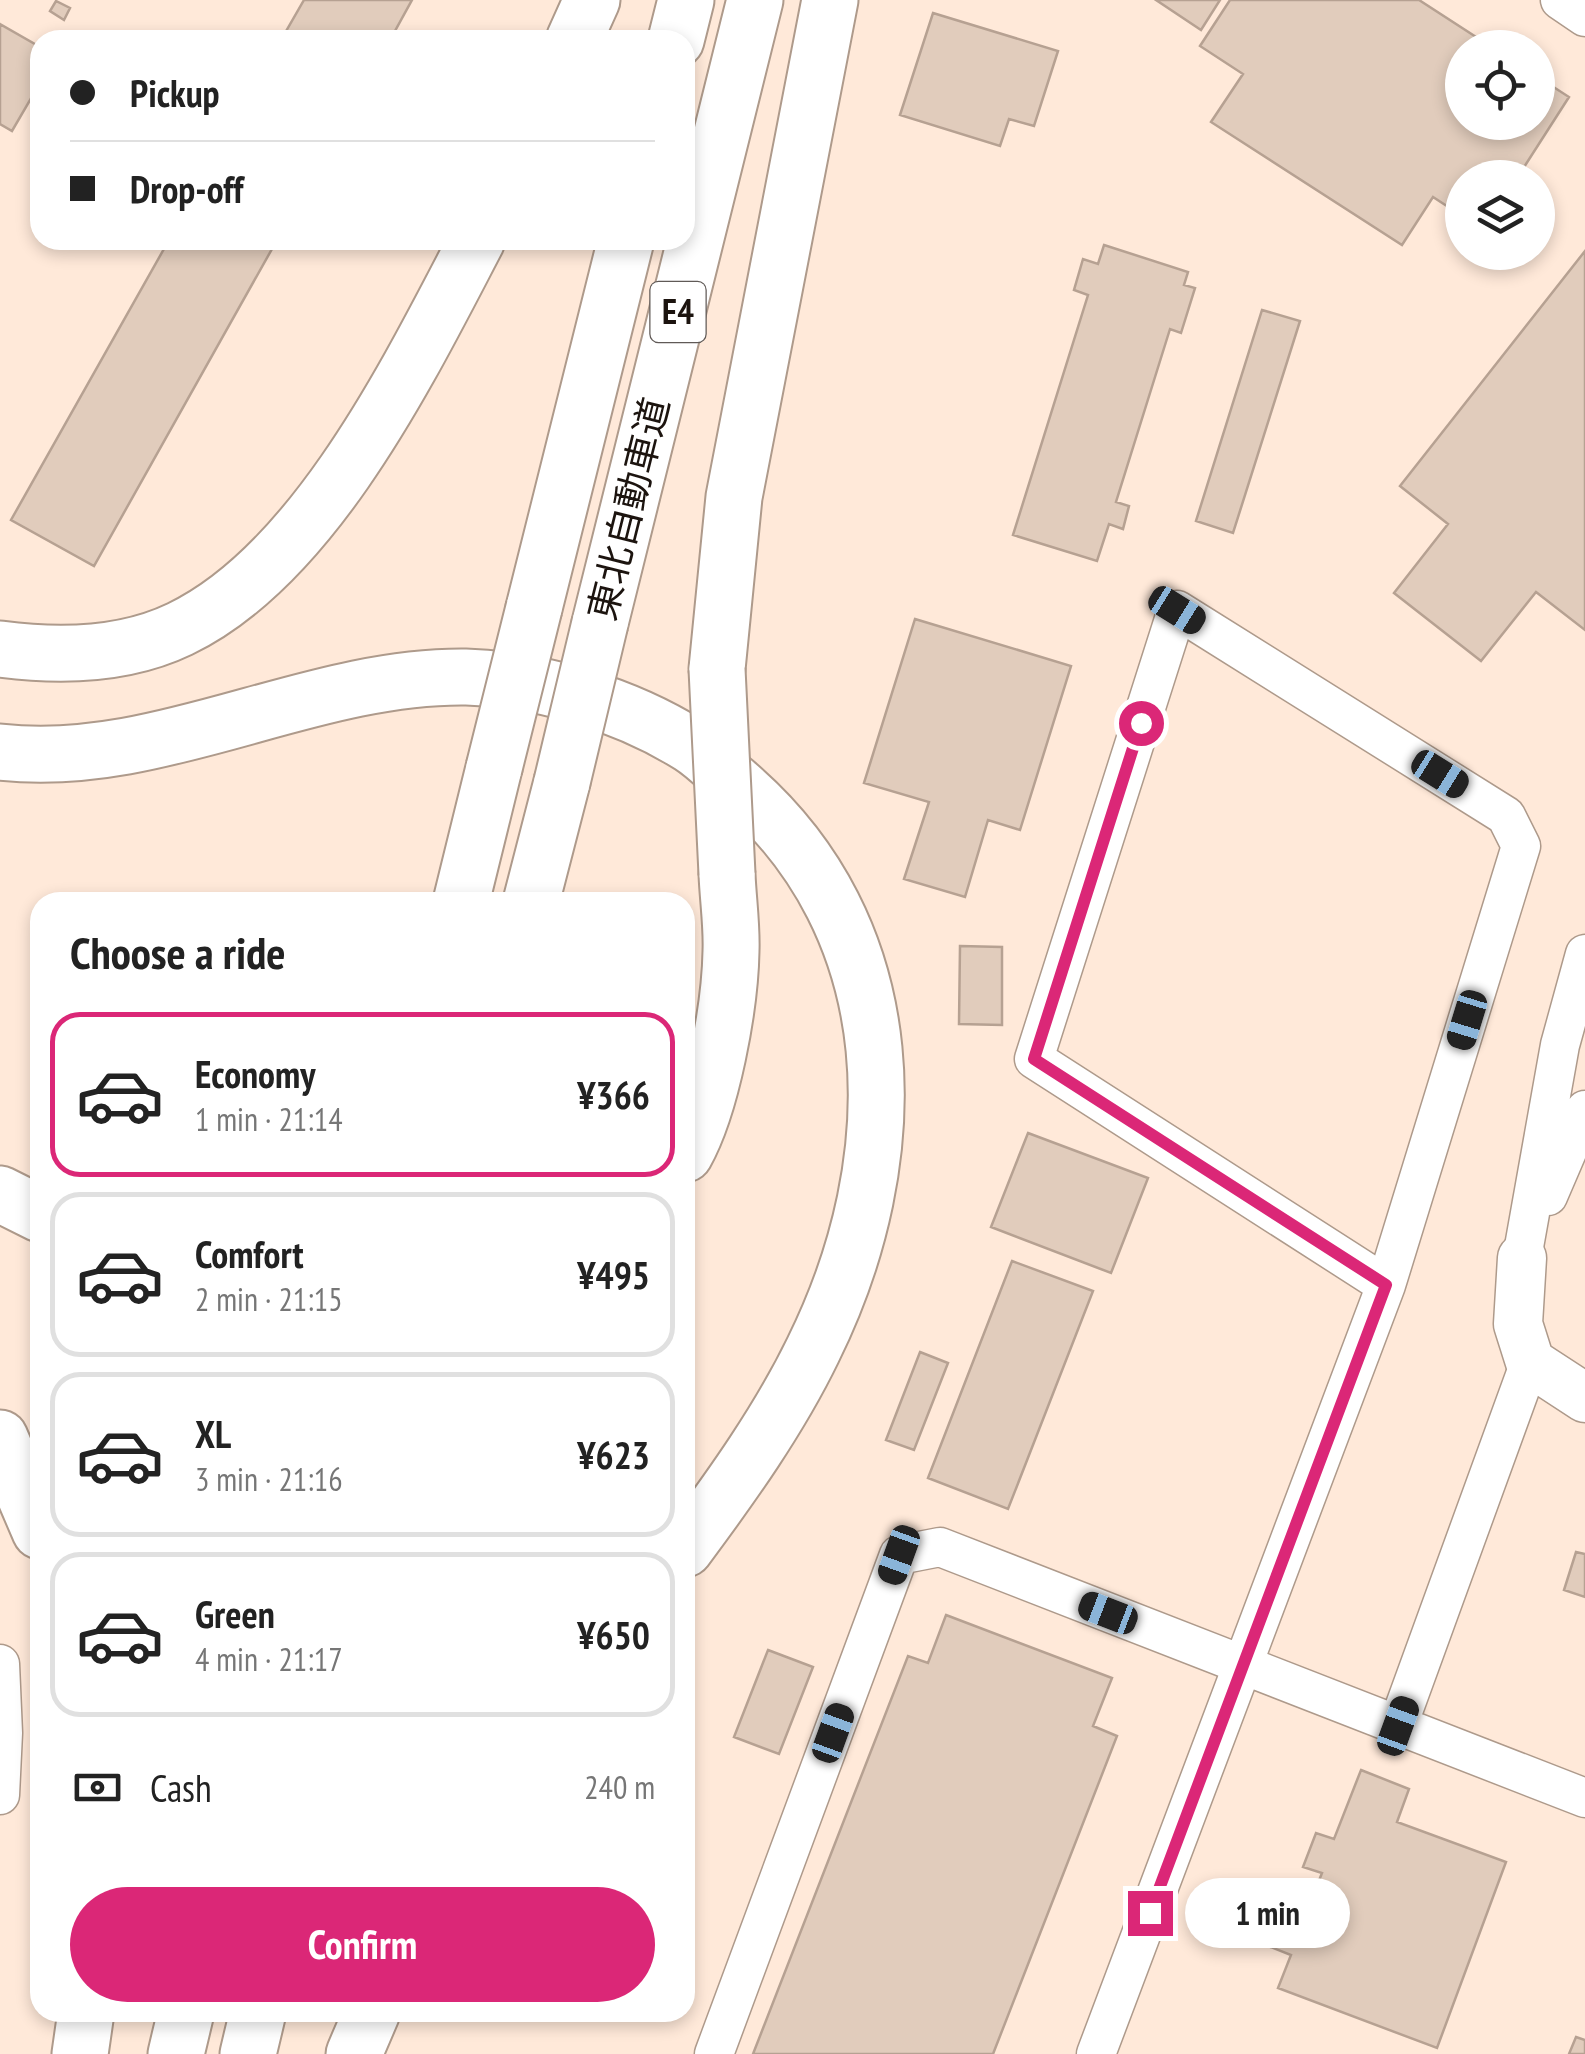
<!DOCTYPE html>
<meta charset="utf-8">
<style>
body{margin:0;font-family:"PT Sans Narrow","Noto Sans JP",sans-serif;background:#f2f2f2;color:#222;height:100vh;display:flex;flex-direction:column;font-size:38px;white-space:nowrap}
*{box-sizing:border-box;margin:0}
p{font-size:32px;color:#767676}
.icon{flex:none;width:55px;height:55px;fill:none;stroke:currentColor;stroke-width:2;stroke-linecap:round;stroke-linejoin:round}
.map{position:relative;flex:1;overflow:hidden}
.details{position:absolute;left:30px;top:892px;width:665px;height:1130px;display:flex;flex-direction:column;background:#fff;border-radius:30px;box-shadow:0 5px 15px #0003}
.details>*{flex:none}
.hud{position:absolute;left:30px;top:30px;width:665px;height:220px;border-radius:30px;box-shadow:0 5px 15px #0003;display:grid;align-content:center;height:220px;padding:0 40px;background:#fff}
.tools{position:absolute;left:1445px;top:30px;display:grid;gap:20px}
.tools a{display:grid;place-items:center;width:110px;height:110px;border-radius:50%;background:#fff;box-shadow:0 5px 15px #0003;font-size:50px}
.end{position:absolute;width:45px;height:45px;margin:-22px;border:12px solid #db2777;background:#fff;box-shadow:0 0 0 5px #fff}
.from{border-radius:50%}
.bubble{position:absolute;height:70px;border-radius:35px;background:#fff;box-shadow:0 5px 15px #0003;font-size:32px;font-weight:600;line-height:70px;text-align:center}
.car{position:absolute;width:30px;height:60px;margin:-30px -15px;border-radius:12px;box-shadow:0 0 8px 2px #0007;background:linear-gradient(#222 24%,#8ab4d8 0 40%,#222 0 76%,#8ab4d8 0 86%,#222 0)}
.hud b{display:flex;align-items:center;gap:35px;height:95px;font-size:38px}
.hud b+b{border-top:2px solid #e0e0e0}
.hud i{width:25px;height:25px;background:#222}
ul{padding:0;list-style:none}
li{display:flex;align-items:center;gap:30px;height:165px;margin:0 20px 15px;padding:0 20px;border:5px solid #e0e0e0;border-radius:30px}
li div{flex:1}
li b{display:block;font-size:38px}
li em{font-style:normal;font-weight:600}
li.on{border-color:#db2777}
li>.icon{width:90px;height:90px;stroke-width:1.5}
h2{padding:0 40px;font-size:45px;line-height:120px}
.pay{display:flex;align-items:center;gap:25px;height:110px;padding:0 40px;font-size:38px}
.pay p{margin-inline-start:auto}
.action{display:flex;gap:20px;margin-top:auto;padding:20px 40px}
.action a{flex:1;height:115px;border-radius:60px;background:#db2777;color:#fff;font-size:40px;font-weight:600;line-height:115px;text-align:center}
.map>svg:first-child{display:block}
</style>
<div class="map">
<svg width="1585" height="2054" viewBox="0 0 1585 2054">
<rect width="100%" height="100%" fill="#ffe9d9"/>
<path fill="#e1ccbc" stroke="#b6a192" stroke-width="2.5" d="M304 0H412L390 40H281Z
M1156 0H1220L1201 30Z
M1230 0H1419L1493 48H1462V122H1538V77L1569 97 1517 178H1462V216L1433 197 1402 245 1211 122 1243 74 1200 46Z
M56 1 70 8 64 20 50 11Z
M933 13 1058 51 1034 126 1009 119 1000 146 900 115Z
M0 24 40 47V83L12 131 0 124Z
M169 240H277L94 566 11 520Z
M1104 245 1188 272 1184 285 1195 288 1181 333 1170 329 1116 502 1129 506 1123 529 1109 524 1097 561 1013 535 1088 295 1074 290 1083 259 1098 264Z
M1585 251V630L1536 592 1481 661 1394 593 1448 524 1400 486Z
M1262 310 1300 321 1233 533 1196 521Z
M915 619 1071 666 1020 830 988 820 965 897 904 879 929 802 864 783Z
M960 946 1002 947V1025L959 1024Z
M1028 1133 1148 1178 1111 1273 991 1227Z
M1012 1261 1093 1291 1008 1509 928 1478Z
M920 1352 948 1363 914 1450 886 1440Z
M1576 1552 1585 1554V1597L1564 1590Z
M946 1615 1112 1678 1093 1726 1117 1736 993 2054H753L908 1656 928 1663Z
M768 1650 813 1667 779 1754 734 1737Z
M1361 1770 1409 1789 1397 1822 1506 1862 1437 2048 1278 1988 1291 1955 1268 1946 1283 1907 1305 1916 1322 1873 1303 1867 1316 1833 1334 1839Z
M1576 2037 1585 2040V2054H1569Z"/>
<g fill="none" stroke-linecap="round" stroke-linejoin="round">
<defs>
<path id="minor" d="M1560 0 1585 17
M1548 1196 1585 1110
M1522 1258 1560 1045 1585 954
M0 1664 3 1733 0 1795
M1398 1725 1530 1362
M714 2054 899 1555 940 1547 1585 1798
M1096 2054 1386 1285 1521 846 1506 816 1177 610 1034 1059 1386 1285"/>
<path id="tertiary" d="M1522 1258 1518 1324 1530 1362 1585 1398"/>
<path id="motorway" d="M574 40 592 0
M676 40 686 0
M534 608 626 240
M600 623 755 0
M0 649C60 657 124 656 180 629 315 564 410 368 477 240
M717 669 734 497 830 0
M0 752C159 770 307 675 466 677 542 679 626 705 690 745 706 755 720 770 734 782 907 928 908 1158 813 1350 779 1420 732 1486 685 1549
M461 902 494 768
M531 902 562 782
M685 1154C712 1106 730 1007 731 951 732 926 728 899 727 874
M0 1194 40 1214
M0 1438 40 1531
M80 2054 86 2012
M176 2054 186 2012
M248 2054 258 2012
M354 2054 372 2012"/>
</defs>
<use href="#minor" stroke="#ae9a8b" stroke-width="41"/>
<use href="#tertiary" stroke="#ae9a8b" stroke-width="51"/>
<use href="#motorway" stroke="#ae9a8b" stroke-width="59"/>
<use href="#minor" stroke="#fff" stroke-width="38"/>
<use href="#tertiary" stroke="#fff" stroke-width="48"/>
<use href="#motorway" stroke="#fff" stroke-width="55"/>
<defs>
<path id="motorway-bridge" d="M717 669 727 874
M494 768 534 608
M562 782 600 623"/>
</defs>
<use href="#motorway-bridge" stroke="#ae9a8b" stroke-width="59" stroke-linecap="butt"/>
<use href="#motorway-bridge" stroke="#fff" stroke-width="55"/>
</g>
<g fill="none" stroke-linecap="round" stroke-linejoin="round">
<path stroke="#db2777" stroke-width="12" d="M1141 723 1034 1059 1386 1285 1150 1913"/>
</g>
<g text-anchor="middle" stroke-width="8" stroke-linejoin="round" paint-order="stroke">
<rect fill="#fff" stroke="#605a57" stroke-width="2.5" x="650.5" y="282" width="55" height="60" rx="8"/>
<g font-size="35" font-weight="bold" fill="#1c140f">
<text x="678" y="324">E4</text>
</g>
<g font-size="38" fill="#1c140f" stroke="#fff">
<text transform="translate(629 509) rotate(-76)" y="13">東北自動車道</text>
</g>
</g>
</svg>
<div class="tools">
<a><svg class="icon" aria-label="locate" viewBox="0 0 24 24"><circle cx="12" cy="12" r="6"/><path d="M12 2v4M12 18v4M2 12h4M18 12h4"/></svg></a>
<a><svg class="icon" aria-label="layers" viewBox="0 0 24 24"><path d="M12 4l9 5-9 5-9-5zM3 14l9 5 9-5"/></svg></a>
</div>
<i class="end from" style="left:1141px;top:723px"></i>
<i class="end" style="left:1150px;top:1913px"></i>
<div class="bubble" style="left:1185px;top:1878px;width:165px">1 min</div>
<i class="car" style="left:1177px;top:610px;rotate:122deg"></i>
<i class="car" style="left:1440px;top:774px;rotate:122deg"></i>
<i class="car" style="left:1467px;top:1020px;rotate:197deg"></i>
<i class="car" style="left:899px;top:1555px;rotate:200deg"></i>
<i class="car" style="left:1108px;top:1613px;rotate:291deg"></i>
<i class="car" style="left:1398px;top:1726px;rotate:20deg"></i>
<i class="car" style="left:833px;top:1733px;rotate:20deg"></i>
<div class="hud">
<b><i class="from"></i>Pickup</b>
<b><i></i>Drop-off</b>
</div>
<section class="details">
<h2>Choose a ride</h2>
<ul>
<li class="on"><svg class="icon" aria-label="car" viewBox="0 0 24 24"><path d="M5 17H2v-5l4-1 3-4h7l3 4 3 1v5h-3M9 17h6M6 11h13"/><circle cx="7" cy="17" r="2"/><circle cx="17" cy="17" r="2"/></svg><div><b>Economy</b><p>1 min · 21:14</p></div><em>¥366</em></li>
<li><svg class="icon" aria-label="car" viewBox="0 0 24 24"><path d="M5 17H2v-5l4-1 3-4h7l3 4 3 1v5h-3M9 17h6M6 11h13"/><circle cx="7" cy="17" r="2"/><circle cx="17" cy="17" r="2"/></svg><div><b>Comfort</b><p>2 min · 21:15</p></div><em>¥495</em></li>
<li><svg class="icon" aria-label="car" viewBox="0 0 24 24"><path d="M5 17H2v-5l4-1 3-4h7l3 4 3 1v5h-3M9 17h6M6 11h13"/><circle cx="7" cy="17" r="2"/><circle cx="17" cy="17" r="2"/></svg><div><b>XL</b><p>3 min · 21:16</p></div><em>¥623</em></li>
<li><svg class="icon" aria-label="car" viewBox="0 0 24 24"><path d="M5 17H2v-5l4-1 3-4h7l3 4 3 1v5h-3M9 17h6M6 11h13"/><circle cx="7" cy="17" r="2"/><circle cx="17" cy="17" r="2"/></svg><div><b>Green</b><p>4 min · 21:17</p></div><em>¥650</em></li>
</ul>
<div class="pay"><svg class="icon" aria-label="cash" viewBox="0 0 24 24"><path d="M3 7h18v10H3z"/><circle cx="12" cy="12" r="2"/></svg>Cash<p>240 m</p></div>
<div class="action"><a>Confirm</a></div>
</section>
</div>
